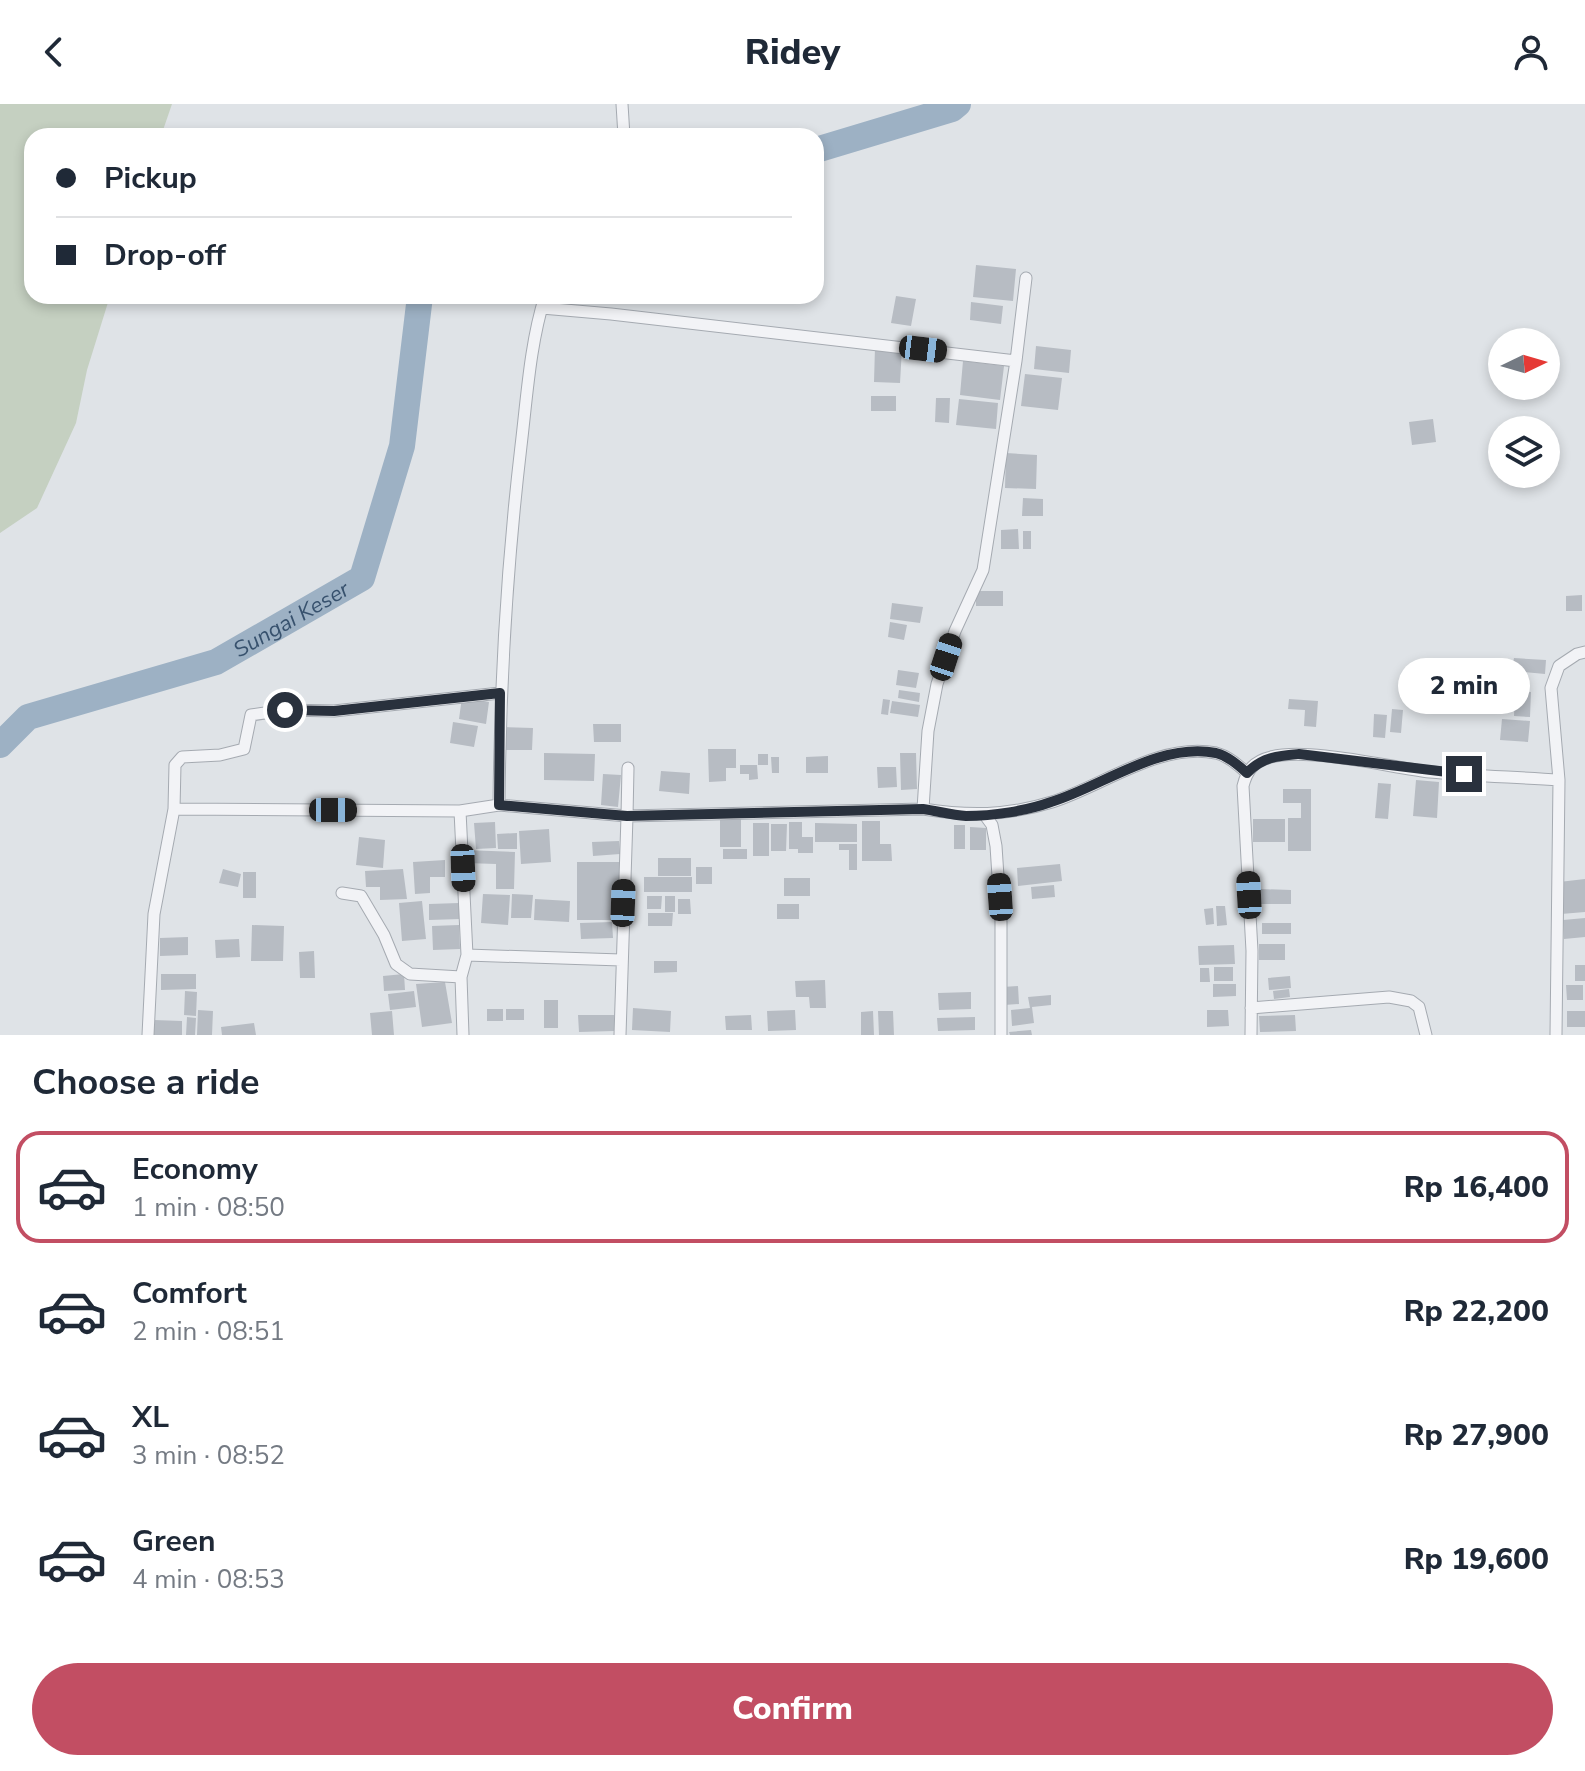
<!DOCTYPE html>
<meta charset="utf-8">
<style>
body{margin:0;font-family:"Nunito Sans",sans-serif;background:#f2f2f3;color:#1f2937;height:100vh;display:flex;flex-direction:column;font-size:30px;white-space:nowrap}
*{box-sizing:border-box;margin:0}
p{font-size:26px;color:#747a83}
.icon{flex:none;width:44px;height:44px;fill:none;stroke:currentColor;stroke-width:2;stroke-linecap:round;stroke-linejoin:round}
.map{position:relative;height:931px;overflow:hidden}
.panel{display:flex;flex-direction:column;background:#fff;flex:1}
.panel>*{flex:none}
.top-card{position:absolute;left:24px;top:24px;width:800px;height:176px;border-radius:24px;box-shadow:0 4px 12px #0003;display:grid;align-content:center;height:176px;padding:0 32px;background:#fff}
.needle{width:52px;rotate:85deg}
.buttons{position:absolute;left:1488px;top:224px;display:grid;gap:16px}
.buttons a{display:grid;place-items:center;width:72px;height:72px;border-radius:50%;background:#fff;box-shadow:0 4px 12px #0003;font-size:40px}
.end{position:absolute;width:36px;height:36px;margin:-18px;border:10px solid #29313d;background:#fff;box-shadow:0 0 0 4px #fff}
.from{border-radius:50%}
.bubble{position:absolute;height:56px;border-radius:28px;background:#fff;box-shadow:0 4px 12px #0003;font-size:26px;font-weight:800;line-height:56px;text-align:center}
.car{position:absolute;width:24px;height:48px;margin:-24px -12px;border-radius:10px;box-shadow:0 0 6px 2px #0007;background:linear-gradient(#222 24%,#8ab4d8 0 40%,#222 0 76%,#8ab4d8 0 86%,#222 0)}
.top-card b{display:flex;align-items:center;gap:28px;height:76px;font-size:30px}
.top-card b+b{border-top:2px solid #e0e1e3}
.top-card i{width:20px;height:20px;background:#1f2937}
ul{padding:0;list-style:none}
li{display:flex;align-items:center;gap:24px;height:112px;margin:0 16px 12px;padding:0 16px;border:4px solid transparent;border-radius:24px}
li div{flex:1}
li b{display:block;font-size:30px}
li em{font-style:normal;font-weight:800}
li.on{border-color:#c24e63}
li>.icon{width:72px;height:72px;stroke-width:1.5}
h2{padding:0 32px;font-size:36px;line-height:96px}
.button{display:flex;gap:16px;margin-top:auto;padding:16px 32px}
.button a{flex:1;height:92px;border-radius:48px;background:#c24e63;color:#fff;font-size:32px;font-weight:800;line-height:92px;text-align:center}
header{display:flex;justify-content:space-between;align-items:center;height:104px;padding:0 32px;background:#fff;font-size:36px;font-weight:800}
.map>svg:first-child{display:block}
</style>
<header><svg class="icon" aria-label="back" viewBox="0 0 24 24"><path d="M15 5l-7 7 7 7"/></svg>Ridey<svg class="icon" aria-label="person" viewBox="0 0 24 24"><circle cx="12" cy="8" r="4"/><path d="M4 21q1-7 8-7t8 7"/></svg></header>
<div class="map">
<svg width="1585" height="931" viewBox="0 0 1585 931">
<rect width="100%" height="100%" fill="#dfe3e7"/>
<path fill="#c5d0c1" d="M0 0H172L161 32H32V192H110L87 266 76 319 37 404 0 429Z"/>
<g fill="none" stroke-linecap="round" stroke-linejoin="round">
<g stroke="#9db1c4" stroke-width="26">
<path d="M816 46 952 5 958 0"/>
<path id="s1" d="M0 641 28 613 216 558 362 474 402 342 420 192"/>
</g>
</g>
<path fill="#b7bcc3" d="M976 161 1016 165 1013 197 973 193Z
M896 192 916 195 911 222 891 219Z
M971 198 1003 202 1001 220 970 216Z
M1036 242 1071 246 1069 269 1034 265Z
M875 243 902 244 900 279 874 278Z
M963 257 1004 262 1000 296 960 291Z
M1025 270 1062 274 1058 306 1021 302Z
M871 292H896V307H871Z
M936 294H950L949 319 935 318Z
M959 295 998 299 996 325 956 321Z
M1433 315 1436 338 1412 341 1409 318Z
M1006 349 1037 351 1036 385 1005 384Z
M1023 394 1043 395V412H1022Z
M1018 425 1019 445H1001V426Z
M1023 427H1031V445H1023Z
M976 487H1003V502H976Z
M1582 491V507H1566V492Z
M892 499 923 503 920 519 890 515Z
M890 518 907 521 904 536 888 533Z
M1514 554 1546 556 1545 570 1514 567 1512 597 1492 596 1495 558 1513 559Z
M898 566 919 569 916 584 896 581Z
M899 586 920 589 919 598 898 594Z
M1515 587 1531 588 1530 613 1514 612Z
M462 593 489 598 486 620 459 615Z
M883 595 890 596 888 611 881 610Z
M1289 595 1318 597 1316 623 1304 622 1305 606 1288 605Z
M892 597 920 601 918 613 890 609Z
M1392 605 1403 606 1401 629 1390 628Z
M1374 610 1387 611 1385 634 1373 633Z
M1502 615 1530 617 1528 638 1500 636Z
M453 618 478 622 474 643 450 639Z
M593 620H621V638H594Z
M502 623 533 624 532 646H501Z
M708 645H736V664H726V677L709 678Z
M544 649 595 650 594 677 544 676Z
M900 649H916L917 685 901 686Z
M758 650H768V661H758Z
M828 652V669H806V653Z
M771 653H779V669H772Z
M740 661H757L758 675 749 676V670H740Z
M877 663H896L897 683 878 684Z
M661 667 690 669 689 690 659 687Z
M603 670 621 671 618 703 601 701Z
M1416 676 1439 678 1437 714 1413 712Z
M1378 679 1391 680 1388 715 1375 714Z
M1283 685H1311V747H1288V714H1301V699H1283Z
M720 710H741V743H720Z
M1253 715H1285V738H1253Z
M862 717H880V740H891L892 757H862Z
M495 718 496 744 476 745 474 719Z
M789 718H802V733H813V749H798V745H789Z
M753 719H769V752H753Z
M815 719 857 720V738H815Z
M771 720H787L786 747H771Z
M954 721H965V745H954Z
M970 723 986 724V746H970Z
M549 725 551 758 521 760 519 727Z
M517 729V745H498L497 730Z
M359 733 385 736 383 764 356 761Z
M619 737 620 750 593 752 592 738Z
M839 740H857V766H849V746H839Z
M723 745H747V755H723Z
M466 746 515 748 514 785H496V760L466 759Z
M658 754H691V772H658Z
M445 756V773H430V789L415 790 413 758Z
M577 758H619V816H577Z
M1060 760 1062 777 1018 782 1017 764Z
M696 763H712V780H696Z
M223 765 241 770 238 783 219 779Z
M403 765 407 795 380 796V783H366L365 767Z
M243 768H256V794H243Z
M644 773H692V788H644Z
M784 774H810V792H784Z
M1585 775V808L1561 810 1559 778Z
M1054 781 1055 793 1032 795 1031 783Z
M1260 785 1291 786V800H1260Z
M483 790 510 791 508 821 481 819Z
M512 790 533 791 531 814H511Z
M647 792H662L661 805H647Z
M665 792H675V808H665Z
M535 795 570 797 569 818 534 816Z
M678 795H690L691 810H678Z
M422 797 426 835 402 837 399 799Z
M459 799 460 815 429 816V800Z
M777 800H799V815H777Z
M1216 802H1225L1227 821 1217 822Z
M1213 804 1214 820 1206 821 1204 805Z
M648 809H673L672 822H648Z
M1585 814V833L1564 835 1563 816Z
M612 818 613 834 581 835 580 819Z
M1262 819H1291V830H1262Z
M252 821 284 822 283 857H251Z
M459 821 460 845 433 846 432 822Z
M188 833V851L160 852V834Z
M239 835 240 853 216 854 215 836Z
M1259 840H1285V856H1259Z
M1234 841 1235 860 1199 861 1198 842Z
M314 847 315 874H300L299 848Z
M654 857H677V868L654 869Z
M1575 861H1585V877H1575Z
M1214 863H1233V877H1214Z
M1200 864H1209L1210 878H1200Z
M161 870H196V885L161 886Z
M404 870 405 886 384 887 383 872Z
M1290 872 1291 884 1269 886 1268 874Z
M825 876 826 904H810L809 893H796L795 877Z
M445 878 452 919 422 923 416 880Z
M1213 880H1236V892L1213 893Z
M1566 881H1583V896H1567Z
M1018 882 1019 900 1004 901 1002 883Z
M1289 885 1290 893 1274 895 1273 887Z
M185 887 197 888 196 912 184 911Z
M414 887 416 903 390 906 388 890Z
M971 888V905L939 906 938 889Z
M1051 891V901L1032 903 1034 919 1012 922 1011 906 1030 904 1028 893Z
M544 896H558V924H544Z
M633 904 671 907 670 928 632 926Z
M487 905H503V917H487Z
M506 905H524V916H506Z
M198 906 213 907 212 931H197Z
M795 906 796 926 768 927 767 907Z
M1207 906H1228L1229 922 1207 923Z
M392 907 394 931H372L370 909Z
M873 907 874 931H861V908Z
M878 907H893L894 931H879Z
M1567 907H1585V923H1567Z
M578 911H614V927L579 928Z
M751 911 752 926H726L725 912Z
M1295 911 1296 927 1260 928 1259 912Z
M187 913 196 914 195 931H186Z
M975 913V926L938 927 937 914Z
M154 916 182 917V931H153Z
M254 919 256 931H222L221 923Z
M1031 926 1032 931H1010L1009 928Z"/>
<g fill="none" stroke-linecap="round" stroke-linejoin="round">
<defs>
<path id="street" d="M622 0 624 32
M542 204 611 210 1016 257 983 466 955 527 937 580 928 627 923 705
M1016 257 1026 174
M499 701C500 581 507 461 521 342 527 292 530 240 545 192
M174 705 175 661 182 653 220 651 244 645 251 611 285 606 334 607 500 589
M460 707 467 851 461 873 463 931
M984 710 992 721 996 742 1001 818V931
M342 789 361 792 384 831 396 860 410 870 461 873
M467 851 621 856
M1251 904 1389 893 1411 897 1419 903 1426 931
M148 931 154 810 174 705 460 707 499 701 627 712 628 664
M620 931 627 712 923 705C968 712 1007 712 1052 698 1103 682 1159 638 1216 649 1228 652 1238 661 1247 669
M1251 931 1252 847 1243 682C1247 666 1254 657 1271 653 1307 643 1389 663 1430 668 1472 672 1516 673 1559 676
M1556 931 1559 676 1551 584 1559 562 1577 550 1585 548"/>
</defs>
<use href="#street" stroke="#a5aab1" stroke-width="13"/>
<use href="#street" stroke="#f2f3f6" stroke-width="11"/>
</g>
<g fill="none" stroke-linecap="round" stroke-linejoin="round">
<path stroke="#29313d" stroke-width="10" d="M285 606 334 607 500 589 499 701 627 712 923 705C937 707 952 711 966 712 993 712 1026 707 1051 698 1103 682 1159 638 1216 649 1228 652 1238 661 1247 669 1262 653 1277 652 1299 650L1464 670"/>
</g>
<g text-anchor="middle" stroke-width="6" stroke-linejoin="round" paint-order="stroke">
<g font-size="22" font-style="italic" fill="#37516d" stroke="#eef1f5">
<text dy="8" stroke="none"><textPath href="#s1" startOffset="322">Sungai Keser</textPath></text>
</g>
</g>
</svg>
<div class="buttons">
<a><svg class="needle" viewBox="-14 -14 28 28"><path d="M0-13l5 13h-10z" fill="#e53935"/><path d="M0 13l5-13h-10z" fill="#747a83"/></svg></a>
<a><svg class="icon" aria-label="layers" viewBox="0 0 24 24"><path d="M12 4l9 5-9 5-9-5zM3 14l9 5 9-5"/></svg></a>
</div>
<i class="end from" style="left:285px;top:606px"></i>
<i class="end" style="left:1464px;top:670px"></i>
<div class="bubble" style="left:1398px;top:554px;width:132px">2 min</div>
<i class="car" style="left:923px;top:245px;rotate:97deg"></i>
<i class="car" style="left:946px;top:553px;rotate:18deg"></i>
<i class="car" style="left:333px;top:706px;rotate:90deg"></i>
<i class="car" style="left:463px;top:764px;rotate:178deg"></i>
<i class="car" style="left:1249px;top:791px;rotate:357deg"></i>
<i class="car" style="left:1000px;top:793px;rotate:356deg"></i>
<i class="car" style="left:623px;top:799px;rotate:2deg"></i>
<div class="top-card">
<b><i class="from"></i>Pickup</b>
<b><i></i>Drop-off</b>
</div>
</div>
<section class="panel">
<h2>Choose a ride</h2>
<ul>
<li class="on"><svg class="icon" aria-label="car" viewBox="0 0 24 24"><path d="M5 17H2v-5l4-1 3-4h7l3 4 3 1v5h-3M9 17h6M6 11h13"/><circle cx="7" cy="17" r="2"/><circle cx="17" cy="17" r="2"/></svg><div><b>Economy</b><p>1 min · 08:50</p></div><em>Rp 16,400</em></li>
<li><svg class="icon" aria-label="car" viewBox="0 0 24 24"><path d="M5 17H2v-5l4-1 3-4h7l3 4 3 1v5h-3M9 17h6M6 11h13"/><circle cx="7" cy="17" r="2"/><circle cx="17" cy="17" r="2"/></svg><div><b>Comfort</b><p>2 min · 08:51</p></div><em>Rp 22,200</em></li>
<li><svg class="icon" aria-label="car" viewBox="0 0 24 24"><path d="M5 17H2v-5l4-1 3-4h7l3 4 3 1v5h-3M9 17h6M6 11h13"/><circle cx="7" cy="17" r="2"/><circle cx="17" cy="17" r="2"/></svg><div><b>XL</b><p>3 min · 08:52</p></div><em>Rp 27,900</em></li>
<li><svg class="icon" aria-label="car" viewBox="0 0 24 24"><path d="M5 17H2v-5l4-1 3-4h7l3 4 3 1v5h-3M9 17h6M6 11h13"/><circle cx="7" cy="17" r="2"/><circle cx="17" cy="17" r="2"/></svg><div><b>Green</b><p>4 min · 08:53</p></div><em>Rp 19,600</em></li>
</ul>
<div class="button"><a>Confirm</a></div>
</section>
